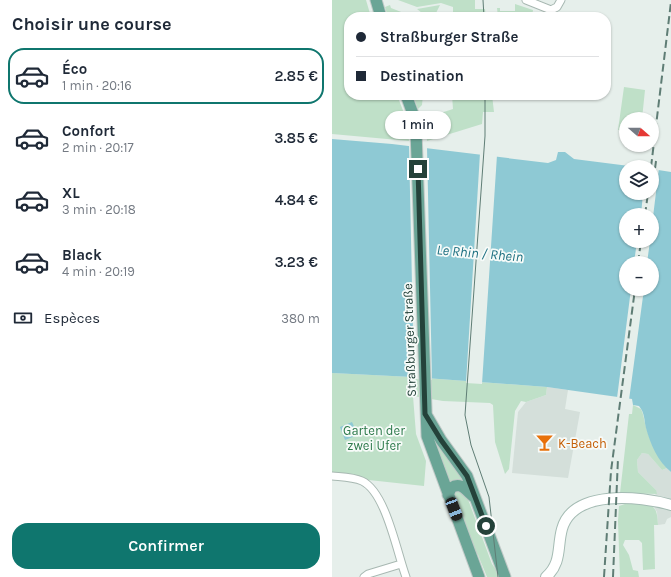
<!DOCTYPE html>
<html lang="fr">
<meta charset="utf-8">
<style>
body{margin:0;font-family:Karla,sans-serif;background:#f2f2f3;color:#1f2937;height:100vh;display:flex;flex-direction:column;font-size:15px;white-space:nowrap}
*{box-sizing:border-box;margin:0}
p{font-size:13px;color:#747a83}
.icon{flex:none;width:22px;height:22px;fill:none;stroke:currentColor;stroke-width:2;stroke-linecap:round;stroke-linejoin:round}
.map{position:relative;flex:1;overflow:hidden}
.details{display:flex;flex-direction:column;background:#fff;width:332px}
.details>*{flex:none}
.guide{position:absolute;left:12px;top:12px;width:267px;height:88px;border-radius:16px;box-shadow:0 1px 3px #0004;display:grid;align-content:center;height:88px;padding:0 12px;background:#fff}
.needle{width:26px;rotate:110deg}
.fabs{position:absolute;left:287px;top:112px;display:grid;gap:8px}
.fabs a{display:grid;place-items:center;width:40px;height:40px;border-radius:50%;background:#fff;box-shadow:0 1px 3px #0004;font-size:20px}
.end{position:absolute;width:18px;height:18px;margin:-9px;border:5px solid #24423a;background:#fff;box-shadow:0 0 0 2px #fff}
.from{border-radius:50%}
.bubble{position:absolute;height:28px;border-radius:14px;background:#fff;box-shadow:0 1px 3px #0004;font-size:13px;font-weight:600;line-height:28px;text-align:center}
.car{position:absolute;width:12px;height:24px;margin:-12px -6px;border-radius:5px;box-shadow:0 0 3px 1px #0007;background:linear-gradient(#222 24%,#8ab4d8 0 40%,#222 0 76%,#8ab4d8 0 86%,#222 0)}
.guide b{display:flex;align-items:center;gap:14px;height:38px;font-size:15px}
.guide b+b{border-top:1px solid #e0e1e3}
.guide i{width:10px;height:10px;background:#1f2937}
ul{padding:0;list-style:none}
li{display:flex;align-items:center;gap:12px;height:56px;margin:0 8px 6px;padding:0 4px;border:2px solid transparent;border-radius:16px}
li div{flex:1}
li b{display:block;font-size:15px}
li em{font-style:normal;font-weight:600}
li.current{border-color:#0f766e}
li>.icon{width:36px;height:36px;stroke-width:1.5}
h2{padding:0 12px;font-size:18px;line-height:48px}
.pay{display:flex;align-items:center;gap:10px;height:44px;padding:0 12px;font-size:15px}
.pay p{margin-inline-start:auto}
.action{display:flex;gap:8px;margin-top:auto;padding:8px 12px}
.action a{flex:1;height:46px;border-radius:16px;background:#0f766e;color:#fff;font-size:16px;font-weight:600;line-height:46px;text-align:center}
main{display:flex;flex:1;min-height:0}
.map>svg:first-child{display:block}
</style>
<main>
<section class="details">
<h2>Choisir une course</h2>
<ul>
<li class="current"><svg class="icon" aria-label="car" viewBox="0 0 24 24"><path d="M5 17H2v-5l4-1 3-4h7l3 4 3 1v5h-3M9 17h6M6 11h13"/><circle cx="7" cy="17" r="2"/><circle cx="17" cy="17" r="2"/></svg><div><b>Éco</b><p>1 min · 20:16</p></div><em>2.85 €</em></li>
<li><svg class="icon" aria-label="car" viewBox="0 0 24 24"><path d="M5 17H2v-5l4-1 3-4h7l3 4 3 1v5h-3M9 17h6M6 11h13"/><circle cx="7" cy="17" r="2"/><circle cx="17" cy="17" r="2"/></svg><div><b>Confort</b><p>2 min · 20:17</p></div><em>3.85 €</em></li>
<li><svg class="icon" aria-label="car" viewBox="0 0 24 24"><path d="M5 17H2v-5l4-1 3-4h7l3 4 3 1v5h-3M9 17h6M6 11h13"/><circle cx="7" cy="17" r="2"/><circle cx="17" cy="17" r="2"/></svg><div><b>XL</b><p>3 min · 20:18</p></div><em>4.84 €</em></li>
<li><svg class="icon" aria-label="car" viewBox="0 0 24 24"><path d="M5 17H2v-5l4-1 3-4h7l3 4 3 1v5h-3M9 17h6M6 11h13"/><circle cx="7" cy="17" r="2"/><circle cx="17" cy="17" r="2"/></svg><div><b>Black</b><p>4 min · 20:19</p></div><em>3.23 €</em></li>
</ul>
<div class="pay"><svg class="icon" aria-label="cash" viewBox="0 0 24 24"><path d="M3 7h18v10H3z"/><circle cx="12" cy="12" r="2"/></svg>Espèces<p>380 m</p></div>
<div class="action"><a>Confirmer</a></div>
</section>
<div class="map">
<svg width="339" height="577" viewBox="0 0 339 577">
<rect width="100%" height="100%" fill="#e6efeb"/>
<path fill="#d4dfda" d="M215 387 236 390 233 409 248 412 236 478 180 473 186 412 194 402 214 395Z
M310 453 316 454 330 470 335 468 339 472V517L335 519 333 524 326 525 325 512 322 507 324 490 306 472 305 460Z"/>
<path fill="#bfe0c8" d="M0 0H34L39 17H17V95H65L75 121 77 141 0 134Z
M66 0H143V9H153L154 17H121V7L109 3 85 7Z
M183 4 201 10 200 17H166L165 8H168V11H183Z
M58 5 59 8 82 17H56L53 7Z
M108 5 102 17H95L85 9Z
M292 87 313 90 310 119H294V131L286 130Z
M81 95H91L90 105 86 109Z
M120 95H160L162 112H151L150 124 95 141 93 118 121 109Z
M0 373 80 377 215 387 214 395 194 402 189 401 183 411 177 469 173 474 163 442 161 405 158 403 111 401 81 396 84 434 94 461 92 486 0 476Z
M301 405 309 409C312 415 312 421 314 427 318 441 326 458 335 468L330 470 316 454 310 453 305 460 306 472 324 490 325 494 288 493 297 414H300Z
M101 437 133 482 117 485Z
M124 489 134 494 160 564 169 577H155L146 555 140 548 122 492Z
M303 503C322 505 325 505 326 525H322L323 569 311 570 310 543 307 540H293L291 545 297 555 301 570 306 571 307 577H288L286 521 287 506 293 504Z"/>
<path fill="#8ec9d4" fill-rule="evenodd" d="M0 139 60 144 216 163 224 160 226 152H233L242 159 305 167H294V193H320V169L339 172V472C326 462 318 443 314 428 312 420 313 413 307 406L301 405 300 399 215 387 80 377 0 373ZM294 215H320V241H294ZM294 263H320V289H294Z
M20 422 26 435 13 440 8 427Z"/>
<path fill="#e6efeb" d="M77 145 95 147 100 380 82 379Z
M148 153 165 155 150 384 134 383Z
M320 167 327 168 320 225V215H309L311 193H320Z
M305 241H318L315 263H302Z
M299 289H312L297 400 285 398Z"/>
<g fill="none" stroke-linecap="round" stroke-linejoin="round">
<defs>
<path id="street" d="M194 0 219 10 225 7 229 0
M0 476C10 477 21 477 30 481 54 492 65 553 74 577
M32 577 36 574 69 564"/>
<path id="secondary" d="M214 577C230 563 225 547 230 529 241 489 308 496 339 505"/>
<path id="primary" d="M44 0 49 17
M74 95 81 114 84 131 95 436 147 577
M95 416 109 440 135 476 173 577
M116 495 119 488C129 481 134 491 142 497"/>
</defs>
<use href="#street" stroke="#a8b8b2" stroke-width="9"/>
<use href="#secondary" stroke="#a4bbb3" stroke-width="12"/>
<use href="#primary" stroke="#c2cac8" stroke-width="13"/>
<use href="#street" stroke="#fff" stroke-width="7"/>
<use href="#secondary" stroke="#fff" stroke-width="10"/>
<use href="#primary" stroke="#6aa596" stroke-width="11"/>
<path stroke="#5f7d75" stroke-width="1" d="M151 0 152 17
M153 95V136L133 415 139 445 157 497 166 577"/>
<path stroke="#5f7d75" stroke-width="2" stroke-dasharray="8 4" stroke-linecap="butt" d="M319 167 339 2
M320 192 324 161
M313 215 316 193
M306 263 309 241
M272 577 279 471 303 289
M281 577 286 458"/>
</g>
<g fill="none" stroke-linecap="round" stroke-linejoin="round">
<path stroke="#24423a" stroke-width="5" d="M86 169 93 414 109 440 135 476 154 526"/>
</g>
<defs>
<symbol id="bar-bare" viewBox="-9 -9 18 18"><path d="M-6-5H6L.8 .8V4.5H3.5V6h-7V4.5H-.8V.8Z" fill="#e8710a" stroke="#f7fbf9" stroke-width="2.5" paint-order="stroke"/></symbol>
</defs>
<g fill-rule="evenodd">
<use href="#bar-bare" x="200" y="430" width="25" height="25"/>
</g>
<g text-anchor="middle" stroke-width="3.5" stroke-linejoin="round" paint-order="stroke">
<g font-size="13" fill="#24423a" stroke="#f7fbf9">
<text transform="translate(77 340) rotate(-92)" y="5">Straßburger Straße</text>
</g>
<g font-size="13" fill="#2d7a4b" stroke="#f7fbf9">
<text x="42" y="435">Garten der<tspan x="42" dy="15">zwei Ufer</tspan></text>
</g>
<g font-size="13" fill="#c56008" stroke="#f7fbf9" text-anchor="start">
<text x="226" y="448">K-Beach</text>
</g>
<g font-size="14" font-style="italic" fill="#1c6f80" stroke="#f7fbf9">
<text transform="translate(148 253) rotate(5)" y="5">Le Rhin / Rhein</text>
</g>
</g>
</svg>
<div class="fabs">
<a><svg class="needle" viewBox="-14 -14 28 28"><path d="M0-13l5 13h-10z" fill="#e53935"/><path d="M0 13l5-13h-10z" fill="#747a83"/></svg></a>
<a><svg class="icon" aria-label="layers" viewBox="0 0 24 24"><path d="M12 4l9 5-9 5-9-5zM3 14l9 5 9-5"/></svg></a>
<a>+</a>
<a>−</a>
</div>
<i class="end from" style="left:154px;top:526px"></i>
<i class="end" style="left:86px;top:169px"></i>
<div class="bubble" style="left:53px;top:111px;width:66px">1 min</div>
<i class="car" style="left:122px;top:509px;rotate:159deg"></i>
<div class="guide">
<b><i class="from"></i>Straßburger Straße</b>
<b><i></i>Destination</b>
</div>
</div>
</main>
